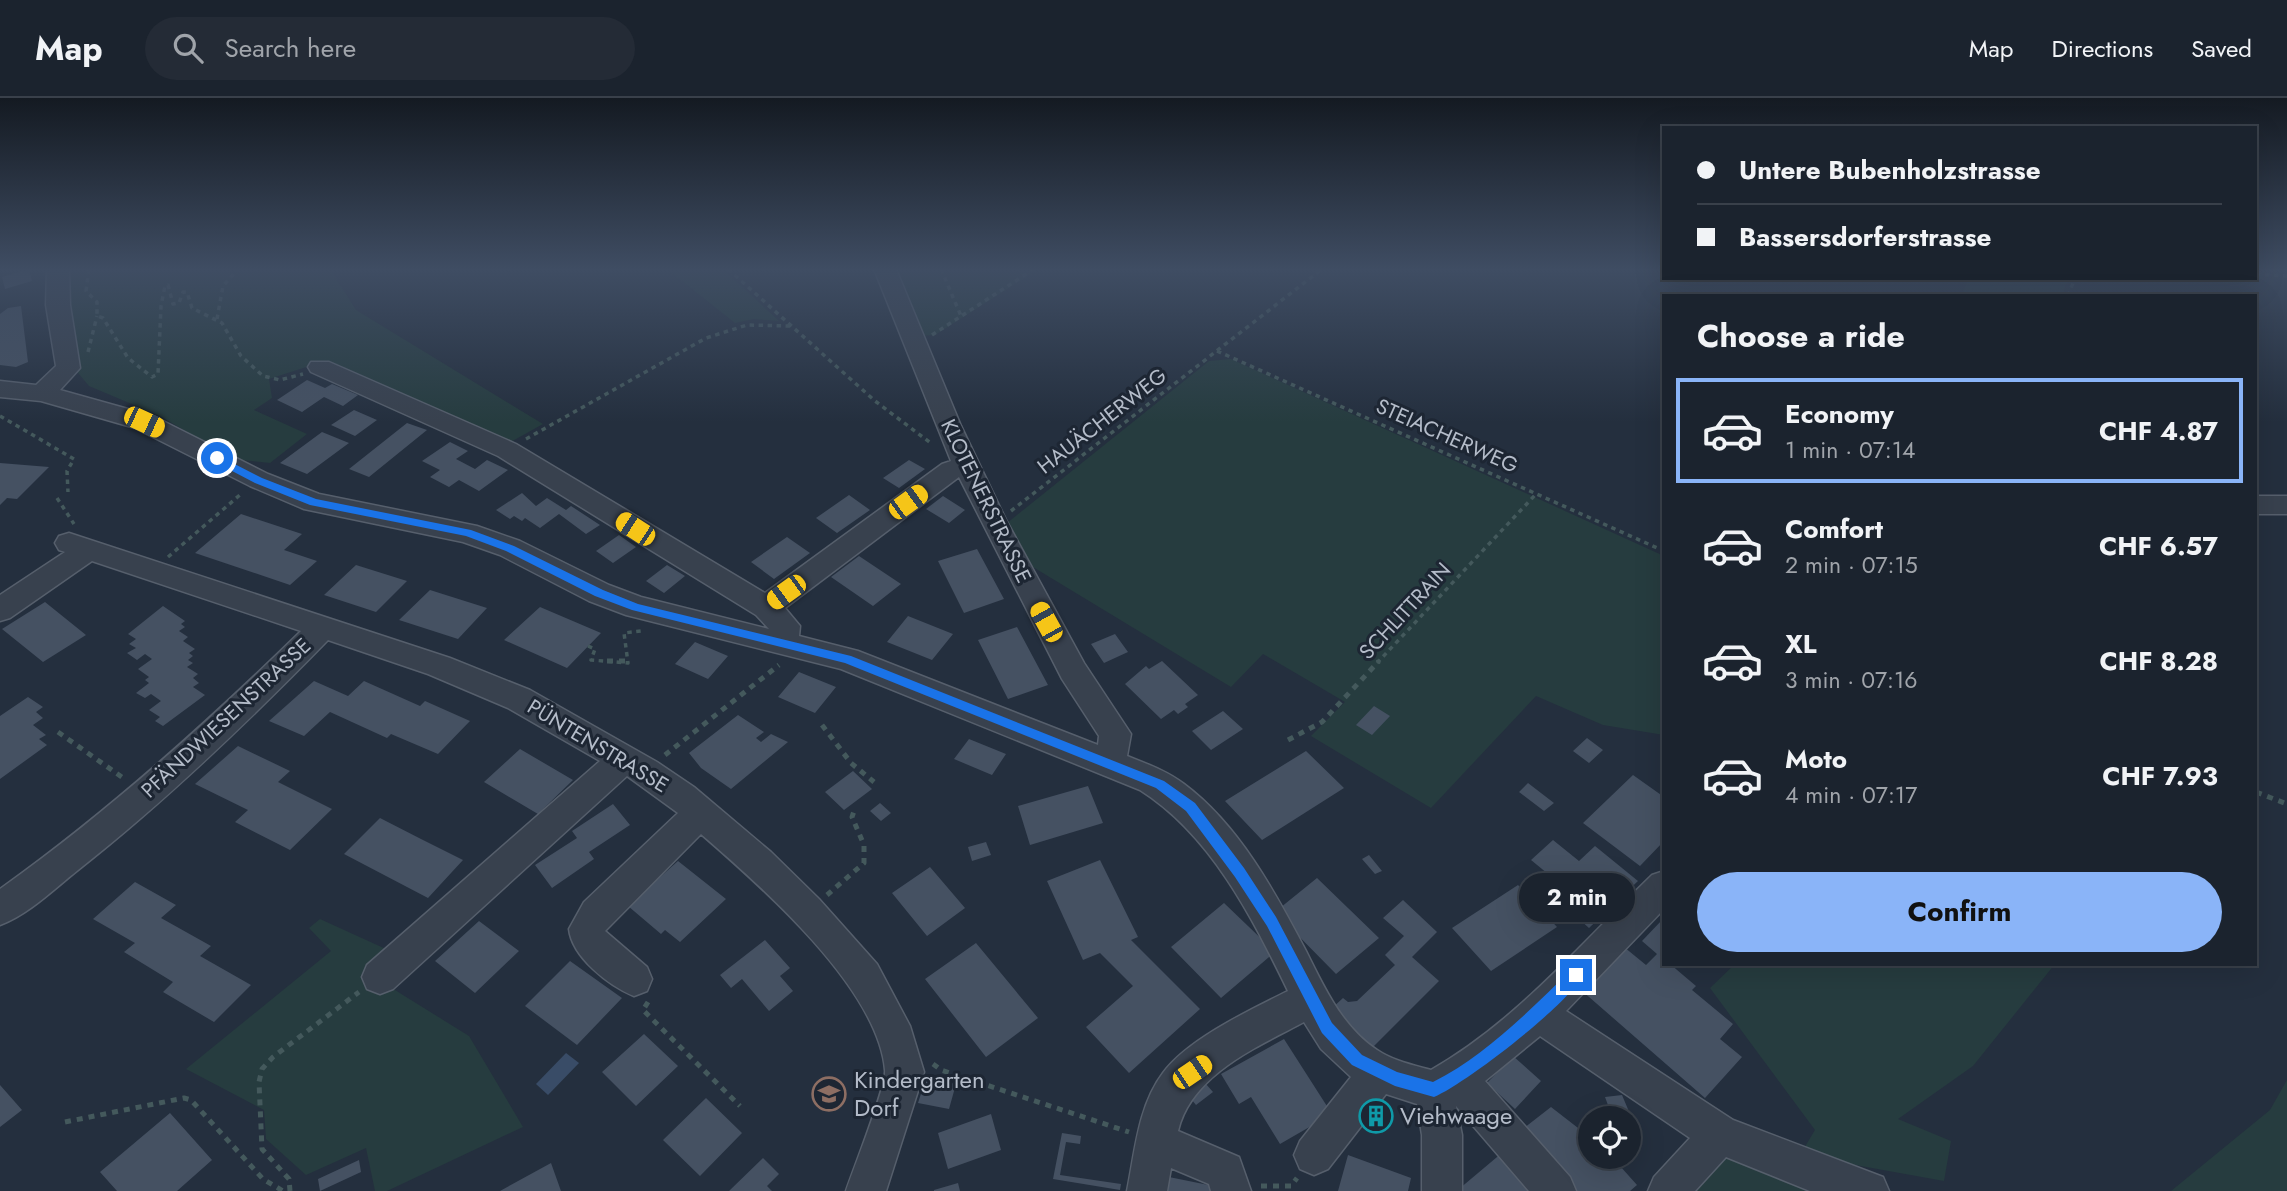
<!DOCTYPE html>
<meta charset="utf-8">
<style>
body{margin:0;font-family:Jost,sans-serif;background:#242b36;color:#f1f3f6;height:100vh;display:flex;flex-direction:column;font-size:26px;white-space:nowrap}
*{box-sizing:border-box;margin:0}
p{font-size:23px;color:#a0a4aa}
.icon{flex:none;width:38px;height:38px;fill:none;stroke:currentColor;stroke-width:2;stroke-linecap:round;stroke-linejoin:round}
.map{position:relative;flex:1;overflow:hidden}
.drawer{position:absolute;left:1662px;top:196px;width:595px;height:672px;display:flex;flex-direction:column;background:#1b232e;border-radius:0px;box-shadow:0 7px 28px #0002,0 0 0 2px #39404a}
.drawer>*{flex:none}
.top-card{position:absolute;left:1662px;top:28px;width:595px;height:154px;border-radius:0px;box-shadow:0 7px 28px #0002,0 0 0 2px #39404a;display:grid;align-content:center;height:154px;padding:0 35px;background:#1b232e}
.buttons{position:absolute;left:1578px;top:1008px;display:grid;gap:14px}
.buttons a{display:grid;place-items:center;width:63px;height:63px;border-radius:50%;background:#1b232e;box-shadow:0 7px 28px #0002,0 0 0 2px #39404a;font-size:35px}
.end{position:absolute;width:32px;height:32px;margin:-16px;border:9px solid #1a73e8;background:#fff;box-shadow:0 0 0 4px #fff}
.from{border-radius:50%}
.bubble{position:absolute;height:49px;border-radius:24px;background:#1b232e;box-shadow:0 7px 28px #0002,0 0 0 2px #39404a;font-size:23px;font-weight:700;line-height:49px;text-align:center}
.car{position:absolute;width:21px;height:42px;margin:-21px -10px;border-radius:9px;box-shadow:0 0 5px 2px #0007;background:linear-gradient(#f5c518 24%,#345 0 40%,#f5c518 0 76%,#345 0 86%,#f5c518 0)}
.top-card b{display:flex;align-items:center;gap:24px;height:66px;font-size:26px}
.top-card b+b{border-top:2px solid #39404a}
.top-card i{width:18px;height:18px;background:#f1f3f6}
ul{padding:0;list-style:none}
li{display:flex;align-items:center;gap:21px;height:105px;margin:0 14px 10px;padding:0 21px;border:4px solid transparent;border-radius:0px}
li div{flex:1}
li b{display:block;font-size:26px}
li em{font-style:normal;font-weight:700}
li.current{border-color:#8ab4f8}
li>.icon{width:63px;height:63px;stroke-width:1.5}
h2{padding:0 35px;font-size:32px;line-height:84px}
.primary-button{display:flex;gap:14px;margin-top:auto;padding:14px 35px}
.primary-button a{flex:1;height:80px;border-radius:42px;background:#8ab4f8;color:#111;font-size:28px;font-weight:700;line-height:80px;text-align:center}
header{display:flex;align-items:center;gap:42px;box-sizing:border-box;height:98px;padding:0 35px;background:#1b232e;border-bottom:2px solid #39404a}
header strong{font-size:33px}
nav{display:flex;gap:38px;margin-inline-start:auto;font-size:24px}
.search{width:490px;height:63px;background:#242b36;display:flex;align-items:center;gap:18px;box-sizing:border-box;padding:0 24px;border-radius:38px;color:#a0a4aa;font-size:26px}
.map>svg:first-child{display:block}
</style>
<header>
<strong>Map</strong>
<div class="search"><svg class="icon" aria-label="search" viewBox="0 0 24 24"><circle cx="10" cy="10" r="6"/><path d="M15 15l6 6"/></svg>Search here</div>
<nav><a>Map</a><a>Directions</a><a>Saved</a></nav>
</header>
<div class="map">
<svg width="2287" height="1093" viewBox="0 0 2287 1093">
<rect width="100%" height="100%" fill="#242f3e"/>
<path fill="#263c3f" d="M58 171H330L356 212 543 326 507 346 325 263 269 281 272 300 254 312 307 336 270 365 233 361 160 318 89 288 69 264 57 192Z
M667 171H723L779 223 754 221 735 225Z
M894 171H1039L935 237 921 238Z
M1969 180H2068L2062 198H1961Z
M1231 261 1664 458V637L1603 627 1536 598 1431 710 1311 638 1345 604 1263 556 1231 589 1028 466 1007 425 1209 263Z
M320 821 399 857 374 879 469 938 523 1029 387 1093H375L366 1050 306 1077 266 1041 264 1012 186 971 331 853 309 830Z
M1735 866H1837L1841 869 1844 866H2055L1973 968 1898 1021 1951 1043 1944 1083 1800 1057 1815 1032 1710 890Z
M2287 982V1093H2171L2270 1012Z
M1722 1058 1829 1093H1683Z"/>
<path fill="#394c67" d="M566 955 579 965 548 997 536 986Z"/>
<path fill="#455162" d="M29 171 32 183 5 191 2 179Z
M21 208 28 264 16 269 0 267V216L8 210Z
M307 282 325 290 332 286 358 297 343 308 324 299 302 314 277 302Z
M354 312 377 322 355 338 331 327Z
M407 325 427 332 369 379 349 371Z
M322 334 349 345 307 376 280 365Z
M450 344 468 353 456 361 475 371 487 362 508 372 479 393 459 382 449 389 430 379 440 372 422 363Z
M909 362 925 371 899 390 883 380Z
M0 365 49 369 17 401 7 400 0 407Z
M522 395 536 408 547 400 566 412 571 408 600 427 586 436 559 416 540 430 525 420 522 423 514 418 510 421 496 412Z
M849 397 870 412 837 435 816 420Z
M943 398 965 412 949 425 926 411Z
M241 416 302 436 284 452 317 463 290 487 195 455Z
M619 437 636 449 613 465 596 453Z
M787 439 810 455 774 481 751 464Z
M977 451 1004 501 964 515 938 463Z
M859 458 901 486 873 508 831 479Z
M356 467 407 483 376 514 324 497Z
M667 467 685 478 664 495 646 483Z
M430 492 487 510 458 541 399 522Z
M45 504 86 537 43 564 2 531Z
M163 508 185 523 181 526 185 529 179 533 188 539 183 543 195 551 189 555 193 558 188 562 193 565 187 569 198 576 193 580 199 585 193 589 205 597 163 628 155 623 160 619 149 612 161 603 151 596 145 600 136 595 149 585 145 582 149 579 138 571 152 561 145 556 137 562 127 555 136 550 129 546 136 541 128 536Z
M540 509 601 535 567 570 504 542Z
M908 518 953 536 932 562 887 544Z
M1017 529 1048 587 1008 601 978 542Z
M1115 536 1128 554 1104 565 1091 546Z
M695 544 728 558 708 581 675 566Z
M1162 563 1198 597 1185 606 1188 609 1178 616 1174 612 1161 621 1125 586 1146 568 1149 571Z
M799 574 836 589 815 615 778 599Z
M314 583 348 598 364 583 420 608 425 603 470 623 438 656 391 636 387 640 330 614 304 638 269 623Z
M28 599 43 609 36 614 43 620 33 627 46 637 39 641 47 647 0 681V618Z
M1374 608 1390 618 1372 637 1356 627Z
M1223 613 1243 631 1211 652 1192 633Z
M738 617 764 634 756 640 761 644 771 636 788 644 731 691 701 670 689 655Z
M1587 640 1603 652 1589 665 1573 653Z
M969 641 1006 656 992 677 954 661Z
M238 648 290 673 278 684 332 711 290 752 235 724 248 712 195 686Z
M520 651 573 682 538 716 484 684Z
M1306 653 1344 690 1262 742 1225 703Z
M853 673 872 691 844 712 825 694Z
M1633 677 1664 699V743L1640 768 1583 725Z
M1528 685 1554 705 1544 713 1519 694Z
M1088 688 1103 725 1030 747 1018 708Z
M880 705 891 715 881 723 870 713Z
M613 706 630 727 589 754 594 761 552 790 535 767 577 740 572 733Z
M380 720 421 741 463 762 428 800 344 756Z
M1553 742 1579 763 1595 748 1638 783 1589 830 1570 813 1581 803 1531 762Z
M986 744 991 757 972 763 968 749Z
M1369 757 1382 773 1375 776 1362 761Z
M1100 762 1138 839 1131 842 1200 911 1129 975 1086 929 1133 888 1100 855 1083 862 1047 783Z
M678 763 726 801 680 844 665 832 661 836 628 808Z
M930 769 965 810 927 838 892 795Z
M1317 780 1379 840 1336 876 1275 814Z
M135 784 176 807 161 820 211 848 200 858 251 887 214 924 163 894 173 884 124 854 135 845 93 821Z
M1518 787 1557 829 1491 873 1452 830Z
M1403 802 1437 834 1412 859 1439 883 1370 952 1330 912 1343 900 1348 904 1357 903 1395 867 1385 857 1404 838 1383 820Z
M1224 805 1275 854 1221 900 1171 849Z
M1662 822 1664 854 1660 858 1664 866H1670L1696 888 1692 892 1733 926 1720 941 1742 959 1705 1000 1581 892 1624 849 1646 867 1657 856 1642 843Z
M479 823 519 853 475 895 435 863Z
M765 842 790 870 780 878 793 893 769 913 742 881 731 890 720 877Z
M976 845 1038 920 986 959 925 881Z
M570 863 622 900 577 947 525 908Z
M644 936 678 968 636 1008 602 974Z
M1284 941 1332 1016 1280 1046 1251 999 1239 1006 1221 976Z
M1513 958 1541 983 1515 1011 1487 985Z
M1198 977 1213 994 1196 1007 1182 990Z
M926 980 956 986 949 1011 918 1005Z
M0 987 22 1012 0 1029Z
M1622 997 1630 1016 1612 1018 1605 999Z
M706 1000 742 1035 700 1078 663 1042Z
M1374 1006 1389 1018 1378 1031 1364 1018Z
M1551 1009 1591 1040V1059H1612L1637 1087 1630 1093H1571L1519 1034Z
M170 1015 212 1062 177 1093H117L100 1074Z
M991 1016 1001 1052 948 1071 938 1035Z
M1062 1035 1081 1038 1080 1046 1066 1044 1060 1077 1121 1086 1120 1092 1053 1081Z
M1503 1054 1543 1093H1461L1459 1091Z
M1348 1057 1411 1080 1408 1093H1338Z
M763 1060 779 1076 767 1088 772 1093H729Z
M359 1062 361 1074 320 1093 318 1081Z
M551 1065 561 1093H500Z
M1164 1078 1233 1092V1093H1161Z
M958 1085 960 1093H934V1092Z"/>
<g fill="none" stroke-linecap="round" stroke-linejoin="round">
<defs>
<path id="minor" d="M47 171H69L70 207 80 270 60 292 153 318 268 376 319 396 477 428 520 443 609 487 641 499 769 531 756 517 498 358 311 274 308 269 311 264H329L516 346 765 495 942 366 951 363 874 171H896L961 328 1006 422 1084 565 1131 636 1127 658C1147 666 1167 673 1184 686 1239 727 1275 794 1306 853 1324 889 1342 929 1377 952 1393 963 1413 967 1431 972 1517 923 1581 845 1652 777L1664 773V811L1566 913 1733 1022 1883 1079 1889 1093H1810L1726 1059 1695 1093H1648L1654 1079 1690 1040 1540 938 1485 983 1570 1079 1576 1093H1529L1456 1008 1462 1037V1093H1422V1037L1417 1006 1386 996 1328 1071 1314 1077 1300 1071 1294 1057 1300 1043 1351 979 1321 951 1304 924C1257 949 1191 977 1178 1033L1239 1059 1251 1093H1211L1209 1086 1171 1070 1167 1093H1127C1135 1054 1138 1008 1163 975 1188 941 1250 912 1288 893 1252 819 1211 737 1140 692L841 571 626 517 589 503 500 457 463 444 304 411 250 388 135 330 41 303 0 299V283L36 287 56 268 46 207ZM959 379 1062 581 1099 638 1098 647 858 553 799 538 800 528 785 510Z
M2256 398H2287V416H2256Z
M69 435 450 560 530 592 657 664 694 689 771 754 819 801 877 866 910 928 924 974 886 1093H846C853 1072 887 987 885 972 878 890 760 787 701 736L605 833 647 869 652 881 647 893 634 898C609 888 572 859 569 831L584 804 678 715 627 678 393 891 380 896 367 891 362 879 367 867 600 663 508 610 428 576 328 542C249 623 167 702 78 772 54 791 29 816 0 827V791C108 714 206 626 301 533L92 463 10 520 0 523V497L65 454 59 452 55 445 59 438Z"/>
</defs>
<use href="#minor" stroke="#565f6c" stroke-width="3"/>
<path stroke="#44595c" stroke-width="3.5" stroke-dasharray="4.5 4.5" stroke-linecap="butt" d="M89 171 86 193 97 204V218L103 220 128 260 152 279 158 276 161 208 165 188 168 187 173 206 179 205 183 194H187L192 210 222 225 241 258 263 278 280 282 303 276
M728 171 875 303 932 346
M941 171 961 218
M2256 176 2287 178
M2068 198 2075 180
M217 221 223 188 238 171
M932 237 1034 171
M1217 253 1664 453
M88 254 97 218
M0 318 74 361 67 373 68 394
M526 341 706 240 747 227 791 228
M57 400 74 426
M1011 413 1322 171
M168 459 241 396
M588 548 595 551 591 562 628 565 624 535 641 533
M1377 565 1537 395"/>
<path stroke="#44595c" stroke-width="5" stroke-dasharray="6 6" stroke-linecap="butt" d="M607 563H628
M822 627 851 665 874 684
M58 634 126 682
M1288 642 1322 624 1379 563
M665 657 779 567
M2256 694 2287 706
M827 797 864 765V747L852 719 855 710
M648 904 643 912 740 1008
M933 966 941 972 1129 1034
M65 1024 184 1000 191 1002 263 1081 283 1093
M1261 1088H1291L1297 1080
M290 1093 289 1081 262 1051 259 984 262 971 273 959 359 894"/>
<use href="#minor" fill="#38414e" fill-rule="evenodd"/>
</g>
<linearGradient id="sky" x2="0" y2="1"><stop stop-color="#141a22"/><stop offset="0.53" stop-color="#3f4d63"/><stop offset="1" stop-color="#3f4d63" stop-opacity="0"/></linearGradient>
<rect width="2287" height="324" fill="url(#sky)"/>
<path fill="#1a73e8" d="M217 357 262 380 316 401 471 432 514 448 603 492 638 506 851 558 1164 683 1195 705 1244 770 1276 819 1332 925 1362 957 1397 974 1433 984C1485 958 1529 913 1571 872L1576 870 1583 877C1569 906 1465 986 1434 999L1395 988 1352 967 1322 935 1267 828 1235 779 1186 713 1156 690 845 565 632 512 595 498 506 453 466 438 310 407 255 385 213 363 212 360Z"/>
<defs>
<symbol id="school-ring" viewBox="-11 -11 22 22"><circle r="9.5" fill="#1d2633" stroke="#8d6e63" stroke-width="1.5"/><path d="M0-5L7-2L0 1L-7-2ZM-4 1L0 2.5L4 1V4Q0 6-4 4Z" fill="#8d6e63"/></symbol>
<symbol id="building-ring" viewBox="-11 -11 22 22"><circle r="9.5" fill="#1d2633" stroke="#0f9aa8" stroke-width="1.5"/><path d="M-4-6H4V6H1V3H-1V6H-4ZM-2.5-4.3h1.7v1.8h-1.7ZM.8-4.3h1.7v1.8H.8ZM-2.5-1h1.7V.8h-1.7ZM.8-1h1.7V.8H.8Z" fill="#0f9aa8"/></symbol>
</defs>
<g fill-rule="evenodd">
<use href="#school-ring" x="810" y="977" width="38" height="38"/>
<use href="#building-ring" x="1357" y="999" width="38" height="38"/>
</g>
<g text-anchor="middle" stroke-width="6" stroke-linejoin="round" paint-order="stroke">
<g font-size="21" fill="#b4bcc9" stroke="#1d2633">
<text transform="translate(1102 323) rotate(-38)" y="7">HAUÄCHERWEG</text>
<text transform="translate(1447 338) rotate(24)" y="7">STEIACHERWEG</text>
<text transform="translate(986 403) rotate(64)" y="7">KLOTENERSTRASSE</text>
<text transform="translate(1405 513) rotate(-47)" y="7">SCHLITTRAIN</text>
<text transform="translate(226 620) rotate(-43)" y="7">PFÄNDWIESENSTRASSE</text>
<text transform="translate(598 648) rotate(31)" y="7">PÜNTENSTRASSE</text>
</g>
<g font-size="24" fill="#b4bcc9" stroke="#1d2633" text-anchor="start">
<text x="854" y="990">Kindergarten<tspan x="854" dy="28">Dorf</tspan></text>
<text x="1400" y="1026">Viehwaage</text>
</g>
</g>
</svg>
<div class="buttons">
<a><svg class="icon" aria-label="locate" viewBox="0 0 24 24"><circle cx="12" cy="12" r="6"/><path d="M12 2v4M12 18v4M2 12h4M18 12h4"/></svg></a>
</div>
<i class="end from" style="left:217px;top:360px"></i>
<i class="end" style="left:1576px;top:877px"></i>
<div class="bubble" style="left:1519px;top:775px;width:116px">2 min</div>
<i class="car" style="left:144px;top:324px;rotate:115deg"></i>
<i class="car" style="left:908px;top:404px;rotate:54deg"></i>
<i class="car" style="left:635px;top:431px;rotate:303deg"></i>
<i class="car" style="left:786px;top:494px;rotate:234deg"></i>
<i class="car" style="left:1046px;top:524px;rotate:331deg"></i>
<i class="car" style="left:1192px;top:974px;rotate:56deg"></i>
<div class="top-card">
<b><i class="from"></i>Untere Bubenholzstrasse</b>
<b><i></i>Bassersdorferstrasse</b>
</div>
<section class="drawer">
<h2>Choose a ride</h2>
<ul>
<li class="current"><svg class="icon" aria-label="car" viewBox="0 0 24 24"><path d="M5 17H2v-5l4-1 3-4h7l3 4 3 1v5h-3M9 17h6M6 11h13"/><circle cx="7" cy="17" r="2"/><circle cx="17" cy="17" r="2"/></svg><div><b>Economy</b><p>1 min · 07:14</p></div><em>CHF 4.87</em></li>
<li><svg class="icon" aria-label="car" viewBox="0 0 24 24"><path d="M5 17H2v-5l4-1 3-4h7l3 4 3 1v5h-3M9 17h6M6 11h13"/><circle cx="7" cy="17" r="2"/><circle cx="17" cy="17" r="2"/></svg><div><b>Comfort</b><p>2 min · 07:15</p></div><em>CHF 6.57</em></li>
<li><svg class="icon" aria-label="car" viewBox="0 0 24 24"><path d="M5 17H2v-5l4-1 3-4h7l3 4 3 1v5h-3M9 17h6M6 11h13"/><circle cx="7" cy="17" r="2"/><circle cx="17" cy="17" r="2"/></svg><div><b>XL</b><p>3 min · 07:16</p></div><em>CHF 8.28</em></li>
<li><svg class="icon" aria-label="car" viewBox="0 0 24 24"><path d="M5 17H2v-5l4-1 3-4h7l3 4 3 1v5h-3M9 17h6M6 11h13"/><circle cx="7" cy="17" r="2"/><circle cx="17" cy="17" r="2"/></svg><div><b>Moto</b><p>4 min · 07:17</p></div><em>CHF 7.93</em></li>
</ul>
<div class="primary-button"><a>Confirm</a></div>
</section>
</div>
